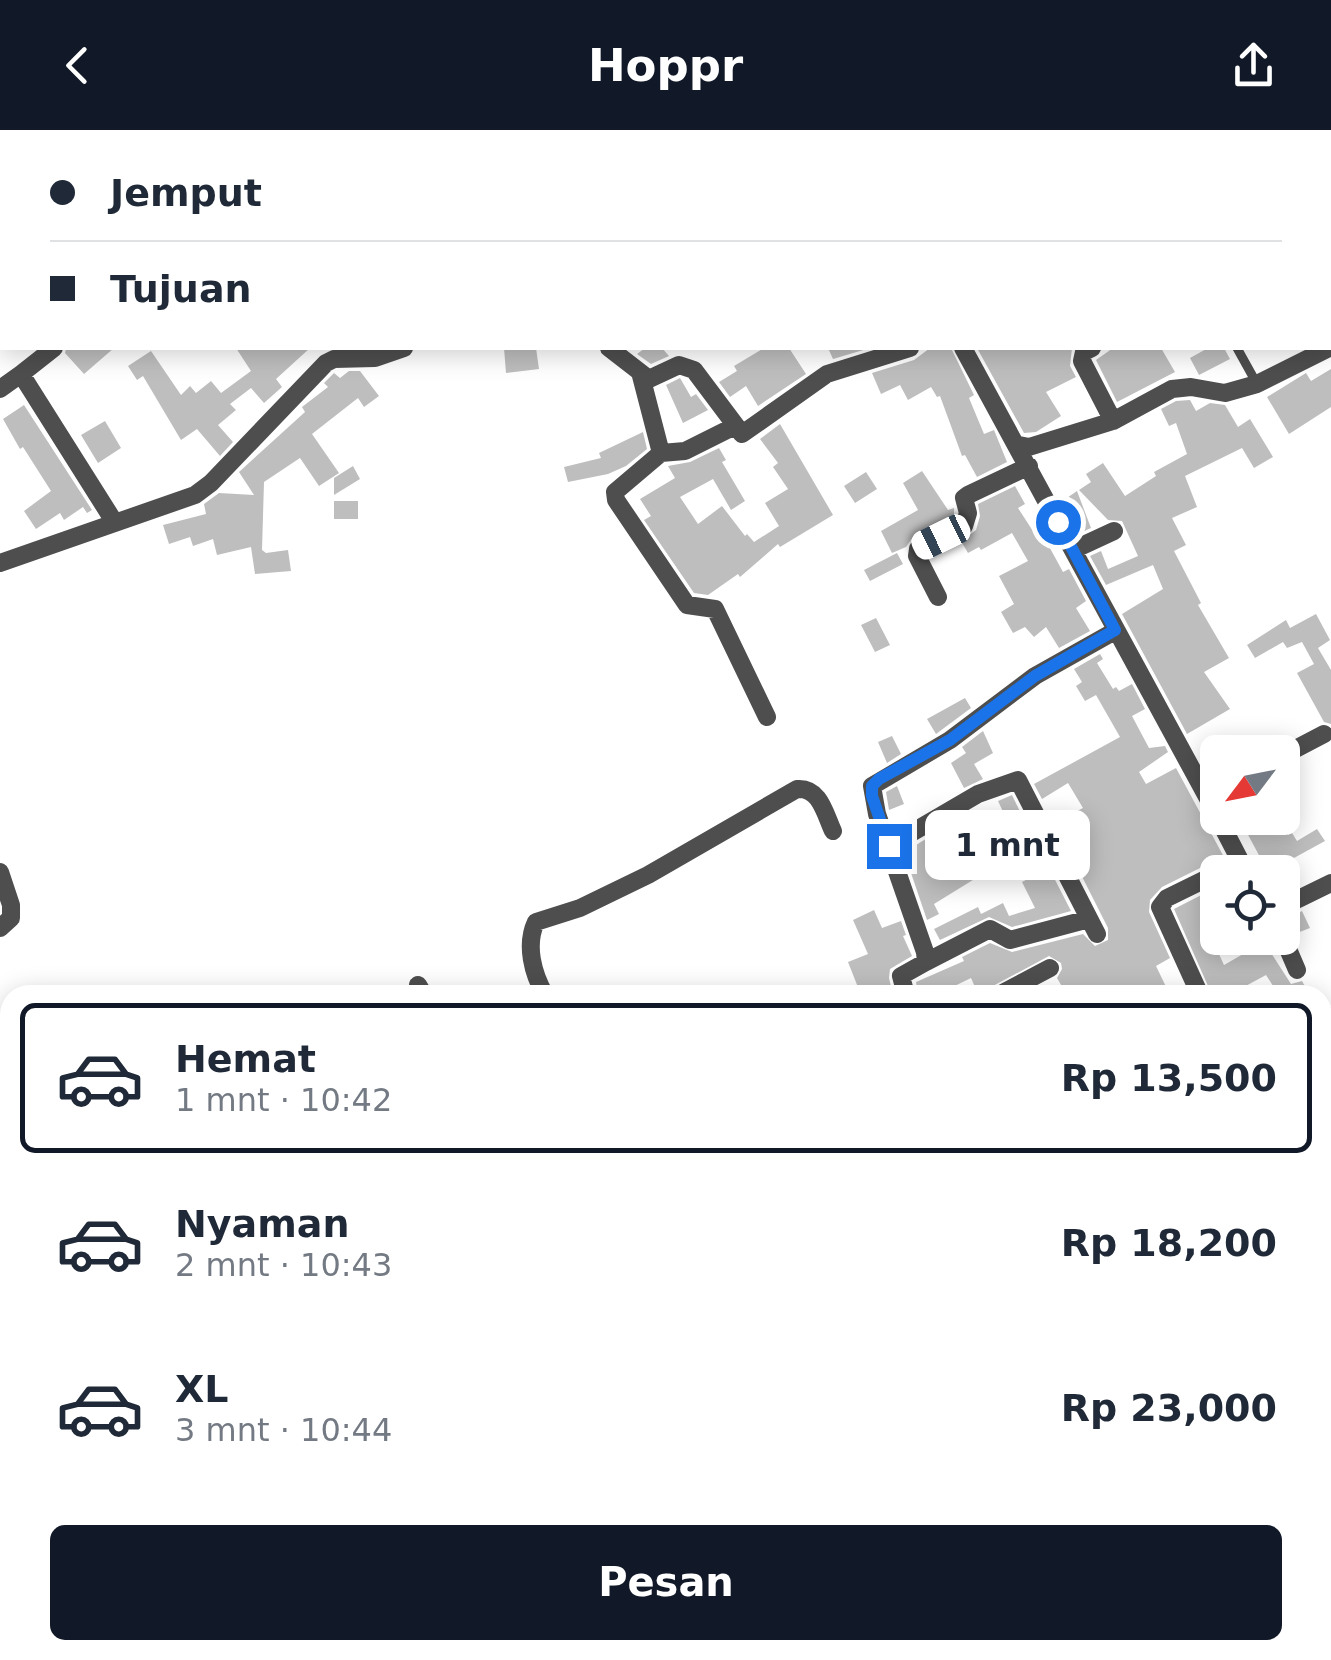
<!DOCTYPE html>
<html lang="id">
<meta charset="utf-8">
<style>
body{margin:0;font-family:"DejaVu Sans",sans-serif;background:#f2f2f3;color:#1f2937;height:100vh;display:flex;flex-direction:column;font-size:38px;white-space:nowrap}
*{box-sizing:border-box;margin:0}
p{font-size:32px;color:#747a83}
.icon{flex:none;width:55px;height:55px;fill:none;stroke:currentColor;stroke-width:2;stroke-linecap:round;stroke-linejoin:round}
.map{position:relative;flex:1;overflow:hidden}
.side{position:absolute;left:0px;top:855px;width:1332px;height:675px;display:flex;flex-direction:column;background:#fff;border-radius:30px 30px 0 0;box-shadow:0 5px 25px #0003}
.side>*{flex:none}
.guide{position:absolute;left:0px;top:0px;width:1332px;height:220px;box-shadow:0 5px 25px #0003;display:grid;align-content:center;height:220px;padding:0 50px;background:#fff}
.needle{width:65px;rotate:238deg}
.controls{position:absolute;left:1200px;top:605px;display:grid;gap:20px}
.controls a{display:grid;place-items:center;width:100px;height:100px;border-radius:15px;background:#fff;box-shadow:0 5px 25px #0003;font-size:50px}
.end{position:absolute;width:45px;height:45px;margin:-22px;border:12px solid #1a73e8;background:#fff;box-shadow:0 0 0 5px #fff}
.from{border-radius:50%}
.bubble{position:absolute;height:70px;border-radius:15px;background:#fff;box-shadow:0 5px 25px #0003;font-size:32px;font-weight:600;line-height:70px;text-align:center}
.car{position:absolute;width:30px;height:60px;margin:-30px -15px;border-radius:12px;box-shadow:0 0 8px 2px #0007;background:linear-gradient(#fff 24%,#345 0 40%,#fff 0 76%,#345 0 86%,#fff 0)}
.guide b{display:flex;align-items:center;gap:35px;height:95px;font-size:38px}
.guide b+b{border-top:2px solid #e0e1e3}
.guide i{width:25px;height:25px;background:#1f2937}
ul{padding:18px 0 0;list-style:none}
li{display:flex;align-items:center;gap:30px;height:150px;margin:0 20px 15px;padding:0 30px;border:5px solid transparent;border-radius:15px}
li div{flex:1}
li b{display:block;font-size:38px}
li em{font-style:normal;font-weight:600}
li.current{border-color:#111827}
li>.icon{width:90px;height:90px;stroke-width:1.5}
.cta{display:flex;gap:20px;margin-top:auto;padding:20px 50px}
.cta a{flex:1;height:115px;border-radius:15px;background:#111827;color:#fff;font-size:40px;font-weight:600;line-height:115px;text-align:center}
header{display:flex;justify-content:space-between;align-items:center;height:130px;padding:0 50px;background:#111827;color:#fff;font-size:45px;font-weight:600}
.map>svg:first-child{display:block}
</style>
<header><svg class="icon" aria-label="back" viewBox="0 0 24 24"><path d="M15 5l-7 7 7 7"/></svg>Hoppr<svg class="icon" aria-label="share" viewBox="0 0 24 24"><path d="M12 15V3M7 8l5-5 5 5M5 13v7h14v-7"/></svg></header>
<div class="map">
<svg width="1331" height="1530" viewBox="0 0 1331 1530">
<rect width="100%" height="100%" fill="#fff"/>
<path fill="#bebebe" d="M66 218H114L84 244 65 223Z
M236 218H310L276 249 282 257 264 273 251 258 230 274 236 280 218 295 233 312 220 326 197 299 181 310 143 246 137 250 128 236 151 221 181 265 190 256 196 263 211 251 221 263 251 241Z
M504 218H536L539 239 506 243Z
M645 218H662L669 226 651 234 637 224Z
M764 218H789L806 244 758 276 746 256 730 267 719 252 737 241 734 236Z
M828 218H870L833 229Z
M930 218H951L974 265 969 268 984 304 994 300 1007 332 977 347 965 325 962 326 940 266 937 267 931 257 908 270 900 255 881 264 872 243 914 230Z
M977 218H1072L1070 236 1076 247 1046 262 1061 286 1036 302 1024 303Z
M1113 218H1161L1175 242 1117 272 1096 230Z
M1208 218H1224L1230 229 1199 245 1190 228Z
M1331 239V277L1289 304 1267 267 1306 243 1311 251Z
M349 241H360L379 266 364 277 358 268 312 304 339 343 319 356 300 328 264 352 262 420 266 423 288 420 291 441 255 444 251 417 217 425 213 409 193 416 190 407 169 414 163 395 206 384 204 374 219 363 254 365 239 342 305 282 302 277 328 257 324 253 334 243 340 248Z
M680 248 691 267 696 264 708 280 683 293 666 255Z
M1190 270 1196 281 1210 273 1225 275 1238 297 1250 289 1273 327 1254 338 1242 318 1185 346 1197 377 1172 388 1186 415 1174 421 1201 473 1198 475 1229 528 1204 542 1230 579 1187 604 1122 484 1163 459 1153 435 1106 455 1090 426 1101 421 1108 439 1138 426 1122 391 1108 390 1079 360 1091 352 1086 344 1103 333 1125 366 1156 346 1154 342 1187 324 1176 293 1169 296 1161 279 1176 271Z
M24 275 92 380 87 383 83 377 64 390 60 383 36 399 24 381 51 361 23 317 20 319 3 289Z
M105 291 121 318 98 333 81 305Z
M780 294 833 385 780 417 778 414 740 447 738 444 708 465 694 463 644 390 651 386 640 369 675 348 668 336 690 332 719 318 726 330 722 332 745 371 731 380 713 349 680 367 698 394 722 376 745 406 747 404 754 412 779 396 765 373 788 359 773 337 778 333 760 309Z
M643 302 647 319 626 336 608 344 568 352 564 337 601 328 599 323Z
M353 336 360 349 334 365V348Z
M922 341 948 380 954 378V387L912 408 906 417 892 423 881 401 918 380 903 353Z
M866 342 877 359 855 373 844 356Z
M1015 356 1025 374 1018 378 1040 412 1045 409 1063 442 1069 439 1086 471 1076 478 1090 501 1059 518 1046 497 1034 507 1025 497 1013 503 1001 482 1014 474 999 446 1028 431 1012 403 981 420 979 417 968 423 961 411 976 400 980 386 978 374Z
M1077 361 1091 398 1078 404 1061 372Z
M334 371H358V389H334Z
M897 423 903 434 870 451 864 440Z
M1316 484 1330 510 1318 518 1331 540V594L1324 592 1297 543 1314 534 1302 512 1287 518 1283 512 1255 528 1247 515 1286 490 1290 498Z
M876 488 890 515 875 522 861 495Z
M1100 524 1103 529 1097 533 1113 559 1116 557 1119 561 1132 554 1145 579 1132 586 1149 618 1165 616 1168 622 1139 642 1146 654 1176 638 1232 742 1224 732H1212L1162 757 1150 770 1149 782 1170 828 1156 836 1170 865H1067L1057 848 1062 839 1061 833 1049 826 978 864 971 848 936 865H918L916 852 964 831 962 827 990 813 1012 822 1083 804 1095 816 1108 810V798L1056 695 1077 686 1075 682 1083 678 1068 653 1042 669 1034 654 1120 607 1096 565 1085 571 1076 556 1082 552 1074 539Z
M965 568 971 578 936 604 927 589Z
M983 601 993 623 974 634 983 649 964 658 951 633 966 623 962 617Z
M892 606 901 624 887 633 878 612Z
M1235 608 1243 622H1218V660L1200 628Z
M897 656 904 674 889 680 886 662Z
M1012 665 1028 698 1014 705 998 671Z
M1239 688H1279L1288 705 1292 703 1297 711 1317 699 1325 711 1283 734 1286 738 1279 742H1268Z
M954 692 981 745 934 774 939 784 927 790 911 743 916 741 906 721Z
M1013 709 1022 724 1003 735 994 720Z
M1049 738 1071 781 1012 797 989 787 940 810 934 799 978 777 981 784 1003 773 1009 786 1035 778 1022 752Z
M1217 757 1218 796 1208 800 1224 835 1264 812 1291 854 1302 851 1310 865H1272L1277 862 1266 845 1229 865H1212L1174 779Z
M874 780 882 798 901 791 906 805 903 806 912 826 890 839 889 848 893 865H861L848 832 868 824 853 790Z
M1302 781 1310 798 1297 803 1290 787Z"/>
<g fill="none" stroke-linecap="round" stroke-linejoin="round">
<path stroke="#707070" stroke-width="2.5" stroke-dasharray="2.5 5" stroke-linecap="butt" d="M130 0 135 2"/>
<path stroke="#4e4e4e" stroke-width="9" d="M1330 199 1331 201
M1237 218 1257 254"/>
<path stroke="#4e4e4e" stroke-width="18" d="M1006 2V0
M54 218 21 244 115 393
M609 218 649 249 679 235 694 240 742 304 827 244 910 218
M963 218 1218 687
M1092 218 1084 222 1082 231 1113 291
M641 246 661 323
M0 259 21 244
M733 297 685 321 661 323 615 362 616 370 687 475 715 479 767 587
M1019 315 1029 317 1113 291 1172 259 1191 257 1225 263 1257 254 1331 217
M1073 420 1114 401
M0 433 195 365 211 353 326 233 334 229 375 228 404 218
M938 467 917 426 918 419 964 396 968 383 964 368 968 365 1029 336
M1282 626 1324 604
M1218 688 1246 742
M889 716 978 664 1018 650 1097 804
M0 742 11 775V788L0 798
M1282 777 1331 753
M1282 805 1297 840
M926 832 990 799 1010 810 1089 789
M418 855 424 865
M545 865C533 844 525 815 536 792L580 778 648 745 797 659C820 657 825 684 833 701
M906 865 901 846 926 832 925 822 877 684 872 656 950 610 1035 546 1115 501
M999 865 1050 838
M1200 865 1160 777 1167 768 1218 743
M1322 891 1331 886
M1322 1073 1331 1069
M1322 1144 1331 1147
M1169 1520 1175 1530"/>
</g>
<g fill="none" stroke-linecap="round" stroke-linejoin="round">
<path stroke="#1a73e8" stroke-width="12" d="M889 716 872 666V656L879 649 950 610 1035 546 1115 500 1058 392"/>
</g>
</svg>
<div class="controls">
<a><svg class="needle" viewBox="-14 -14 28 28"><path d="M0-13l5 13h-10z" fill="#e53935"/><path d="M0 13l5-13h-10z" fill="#747a83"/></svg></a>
<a><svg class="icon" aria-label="locate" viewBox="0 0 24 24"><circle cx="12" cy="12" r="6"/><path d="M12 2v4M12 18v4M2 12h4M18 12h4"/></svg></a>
</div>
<i class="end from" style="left:1058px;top:392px"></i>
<i class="end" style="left:889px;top:716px"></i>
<div class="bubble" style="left:925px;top:680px;width:165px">1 mnt</div>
<i class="car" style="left:941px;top:407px;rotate:244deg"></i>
<div class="guide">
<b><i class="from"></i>Jemput</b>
<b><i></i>Tujuan</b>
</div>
<section class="side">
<ul>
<li class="current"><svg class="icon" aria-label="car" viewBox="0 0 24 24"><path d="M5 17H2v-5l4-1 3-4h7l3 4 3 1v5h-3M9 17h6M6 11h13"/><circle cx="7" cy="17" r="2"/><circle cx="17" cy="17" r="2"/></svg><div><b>Hemat</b><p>1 mnt · 10:42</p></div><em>Rp 13,500</em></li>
<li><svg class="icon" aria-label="car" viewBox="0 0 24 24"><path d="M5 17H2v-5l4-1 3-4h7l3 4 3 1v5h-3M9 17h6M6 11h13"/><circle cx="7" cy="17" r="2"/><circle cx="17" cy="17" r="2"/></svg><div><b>Nyaman</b><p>2 mnt · 10:43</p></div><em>Rp 18,200</em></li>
<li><svg class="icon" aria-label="car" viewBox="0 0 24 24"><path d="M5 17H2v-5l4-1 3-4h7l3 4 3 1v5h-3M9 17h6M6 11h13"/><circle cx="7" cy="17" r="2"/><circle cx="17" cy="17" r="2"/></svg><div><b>XL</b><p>3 mnt · 10:44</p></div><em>Rp 23,000</em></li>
</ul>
<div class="cta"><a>Pesan</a></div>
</section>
</div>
